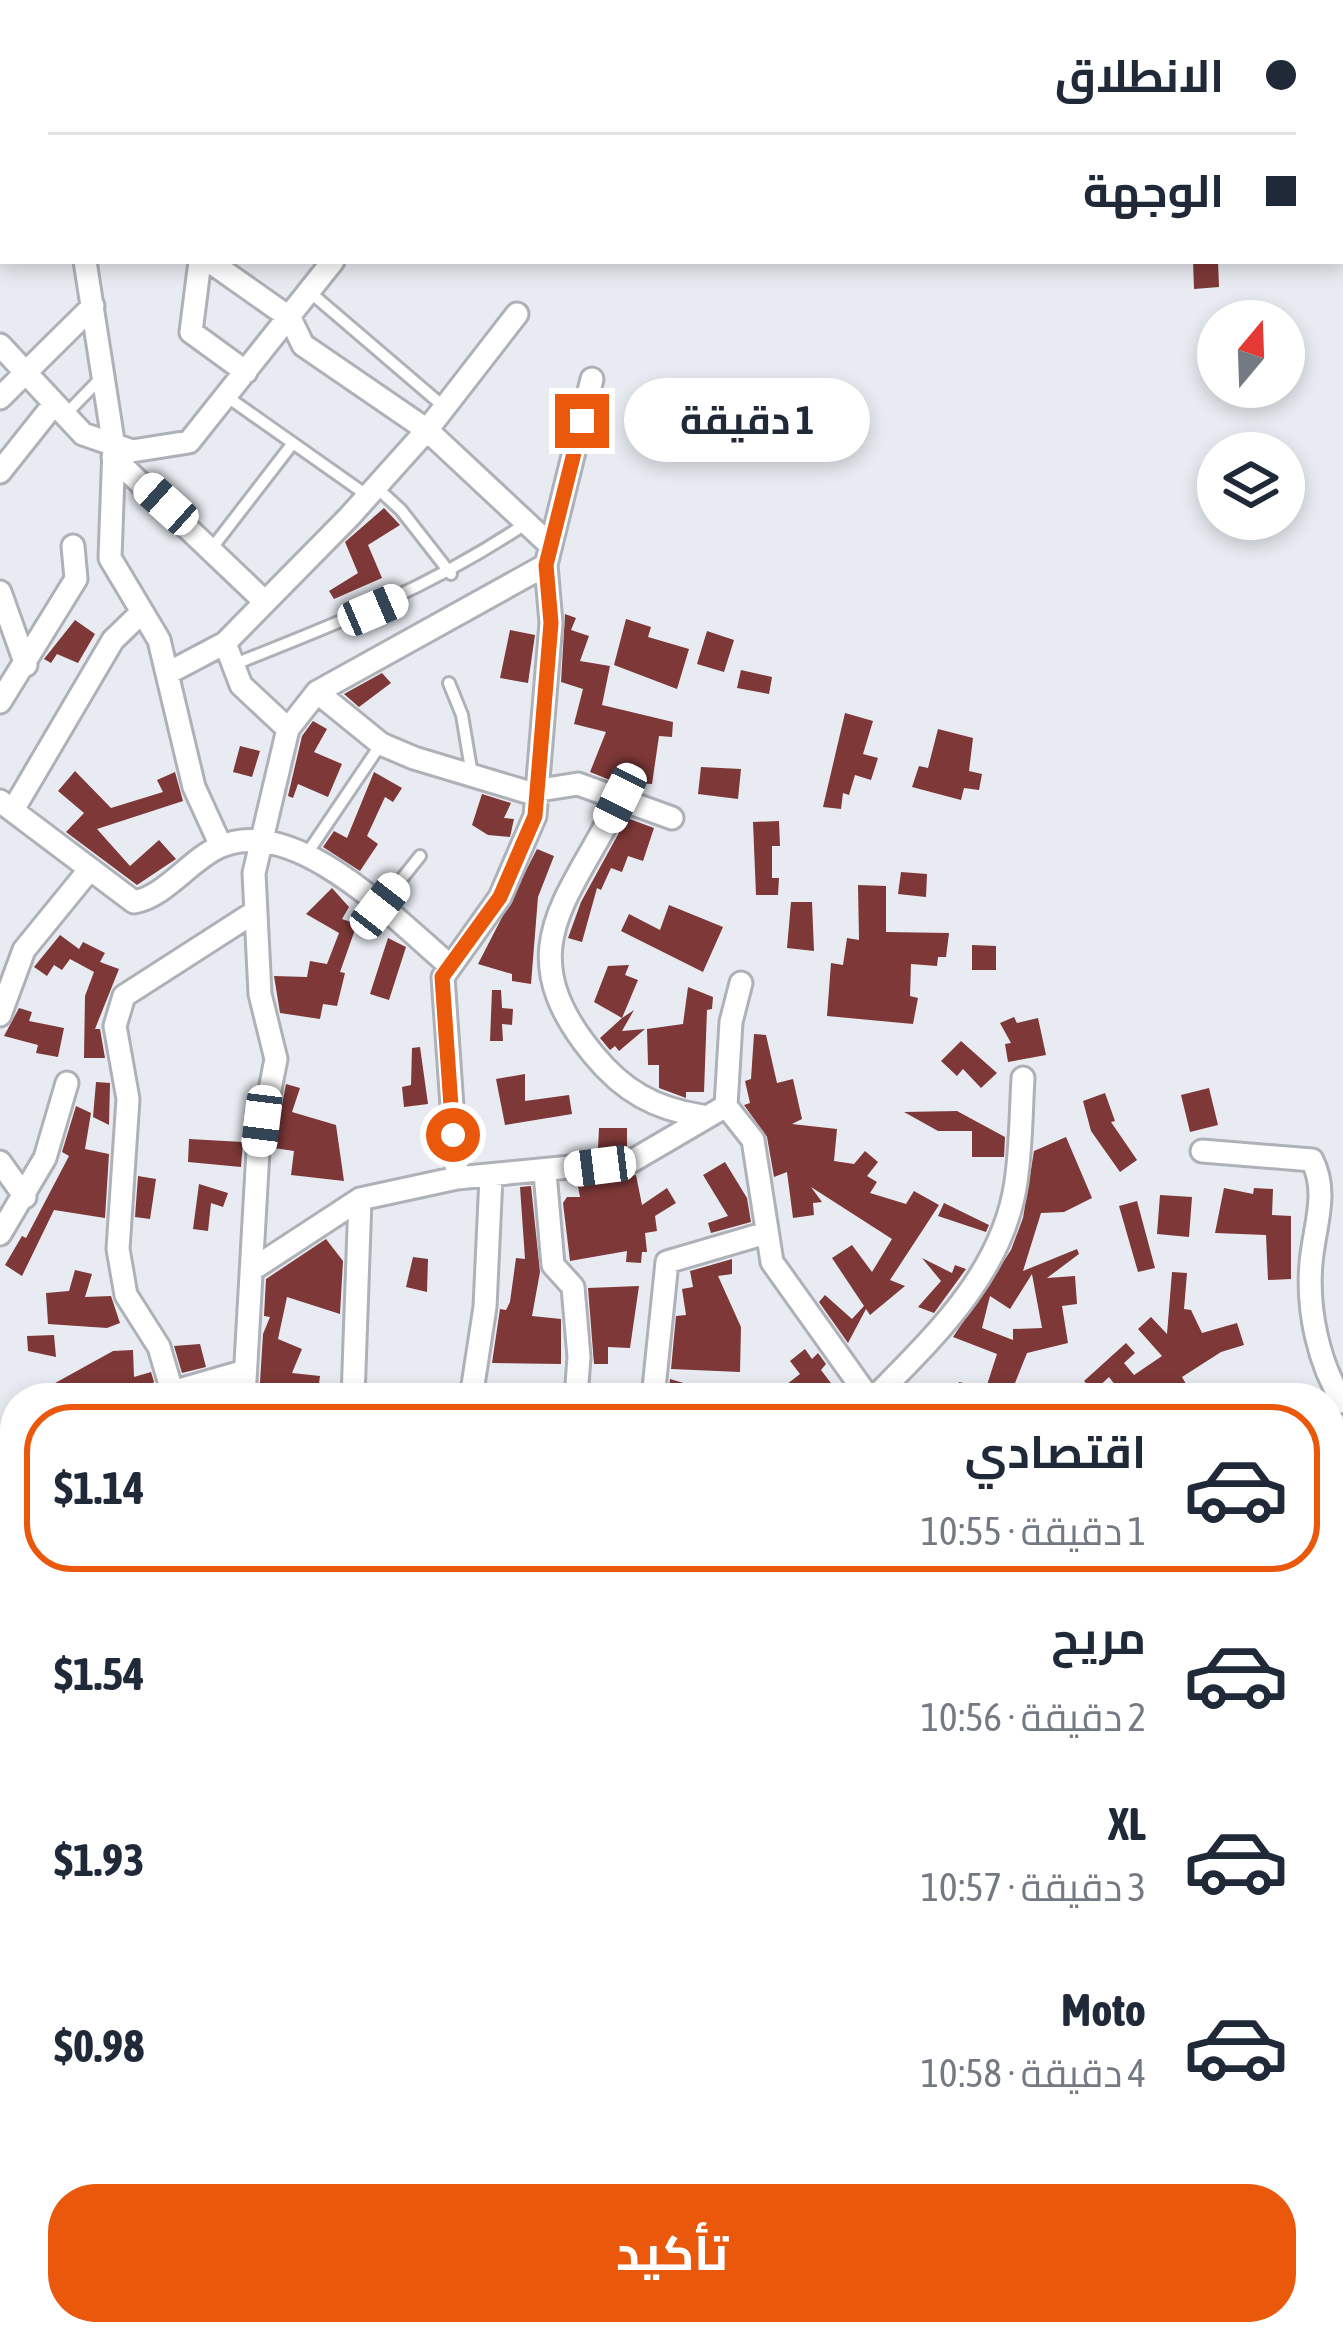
<!DOCTYPE html>
<html lang="ar">
<meta charset="utf-8">
<style>
body{margin:0;font-family:"Asap Condensed",Cairo,sans-serif;background:#f6f6f7;color:#1f2937;direction:rtl;height:100vh;display:flex;flex-direction:column;font-size:45px;white-space:nowrap}
*{box-sizing:border-box;margin:0}
p{font-size:39px;color:#747a83}
.icon{flex:none;width:66px;height:66px;fill:none;stroke:currentColor;stroke-width:2;stroke-linecap:round;stroke-linejoin:round}
.map{position:relative;flex:1;overflow:hidden;direction:ltr}
.side{position:absolute;left:0px;top:1383px;width:1344px;height:963px;display:flex;flex-direction:column;background:#fff;border-radius:48px 48px 0 0;box-shadow:0 6px 18px #0003;direction:rtl}
.side>*{flex:none}
.banner{position:absolute;left:0px;top:0px;width:1344px;height:264px;box-shadow:0 6px 18px #0003;direction:rtl;display:grid;align-content:center;height:264px;padding:0 48px;background:#fff}
.needle{width:78px;rotate:19deg}
.controls{position:absolute;left:1197px;top:300px;display:grid;gap:24px}
.controls a{display:grid;place-items:center;width:108px;height:108px;border-radius:50%;background:#fff;box-shadow:0 6px 18px #0003;font-size:60px}
.end{position:absolute;width:54px;height:54px;margin:-27px;border:15px solid #ea580c;background:#fff;box-shadow:0 0 0 6px #fff}
.from{border-radius:50%}
.bubble{position:absolute;height:84px;border-radius:42px;background:#fff;box-shadow:0 6px 18px #0003;font-size:39px;font-weight:700;line-height:84px;text-align:center;direction:rtl}
.car{position:absolute;width:36px;height:72px;margin:-36px -18px;border-radius:15px;box-shadow:0 0 9px 3px #0007;background:linear-gradient(#fff 24%,#345 0 40%,#fff 0 76%,#345 0 86%,#fff 0)}
.banner b{display:flex;align-items:center;gap:42px;height:114px;font-size:45px}
.banner b+b{border-top:3px solid #e0e1e3}
.banner i{width:30px;height:30px;background:#1f2937}
ul{padding:21px 0 0;list-style:none}
li{display:flex;align-items:center;gap:36px;height:168px;margin:0 24px 18px;padding:0 24px;border:6px solid transparent;border-radius:48px}
li div{flex:1}
li b{display:block;font-size:45px}
li em{font-style:normal;font-weight:700}
li.current{border-color:#ea580c}
li>.icon{width:108px;height:108px;stroke-width:1.5}
.cta{display:flex;gap:24px;margin-top:auto;padding:24px 48px}
.cta a{flex:1;height:138px;border-radius:48px;background:#ea580c;color:#fff;font-size:48px;font-weight:700;line-height:138px;text-align:center}
.map>svg:first-child{display:block}
</style>
<div class="map">
<svg width="1343" height="2345" viewBox="0 0 1343 2345">
<rect width="100%" height="100%" fill="#e8ecf2"/>
<path fill="#dae0ee" d="M657 2331H846L849 2345H660Z"/>
<path fill="#7d3837" fill-rule="evenodd" d="M1193 261H1218L1219 287 1194 289Z
M384 508 400 525 368 545 382 578 334 599 329 591 358 573 345 542Z
M565 614 576 618 571 630 589 636 580 661 610 666 602 705 673 722 672 737 659 736 652 784 615 782 590 772 606 732 574 724 583 689 561 682Z
M626 619 651 627 648 637 689 649 677 689 614 665Z
M75 620 95 634 78 663 57 654 51 663 44 659Z
M510 630 535 635 528 683 500 678Z
M707 631 734 640 724 672 697 664Z
M741 670 772 677 769 694 737 688Z
M382 673 391 683 359 707 344 694Z
M845 713 873 721 863 754 878 758 871 780 855 775 849 795 843 793 841 809 823 807Z
M313 721 327 729 314 752 342 764 328 797 298 784 293 798 288 796 302 736Z
M938 729 973 738 969 771 982 774 979 790 964 788 961 800 912 787 919 766 928 768Z
M240 746 260 751 252 777 233 772Z
M701 767 741 769 738 799 698 794Z
M75 771 111 808 163 792 157 780 175 772 183 801 97 829 130 866 159 840 176 859 137 885 66 832 84 813 58 791Z
M374 772 402 788 393 802 385 797 367 836 378 844 360 871 323 847 334 831 347 838Z
M482 794 511 803 504 818 514 819 510 837 488 835 472 825Z
M627 818 654 828 643 861 628 856 622 872 611 868 601 890 597 888 582 942 568 938 581 902Z
M779 821 780 846H772V878H779L778 895H756L753 822Z
M537 849 554 856 538 897 531 984 512 981V974L478 964Z
M901 872 927 874 926 897 898 894Z
M858 885 886 886V932L949 933 946 957H938L937 966 911 964 910 996 918 998 913 1024 827 1016 831 963 843 965 847 938 859 940Z
M332 888 349 907 342 919 357 924 340 972 345 973 337 1006 323 1004 320 1019 280 1013 274 976 307 977 310 961 327 964 339 933 306 914Z
M791 902H812L814 951 787 948Z
M669 905 723 927 703 972 621 931 629 914 660 930Z
M60 935 79 949 83 942 105 953 100 962 119 969 95 1029H100L105 1058H84L85 996 94 972 70 959 62 970 54 965 47 976 34 967Z
M388 938 406 947 389 1000 370 994Z
M972 945 996 946V970H972Z
M629 965 625 975 638 980 622 1018 634 1010 622 1031 645 1029 619 1051 615 1046 610 1050 600 1038 622 1018 594 1002 608 966Z
M688 987 713 997 712 1009 707 1010 704 1092H686V1098L659 1088V1065H648L647 1029 683 1024Z
M492 990H501L502 1008 513 1009 512 1025 502 1024 503 1041H490Z
M19 1008 32 1012 29 1021 64 1028 58 1057 36 1053 38 1045 4 1036Z
M1014 1017 1017 1023 1038 1018 1046 1055 1008 1062 1005 1044 1011 1043 1000 1023Z
M754 1034 766 1035 777 1083 793 1079 802 1119 792 1124 837 1129 834 1161 854 1164 865 1151 878 1162 867 1176 877 1182 870 1193 906 1204 914 1191 939 1205 890 1280 905 1286 870 1315 866 1309 848 1343 819 1302 825 1295 852 1319 864 1306 832 1258 852 1245 872 1272 892 1239 811 1187 822 1202 813 1203 814 1215 793 1218 787 1172 774 1177 767 1137 744 1105 750 1103 745 1081 751 1079Z
M961 1041 997 1073 981 1088 963 1069 957 1076 941 1061Z
M420 1047 428 1104 404 1107 402 1087 411 1085 412 1048Z
M525 1074V1101L569 1095 572 1114 505 1125 496 1079Z
M96 1082 110 1083 109 1125 93 1117Z
M286 1084 300 1088 292 1112 336 1125 344 1181 291 1175 294 1151 274 1148Z
M1209 1088 1218 1125 1190 1132 1181 1095Z
M1105 1093 1115 1121 1111 1122 1137 1160 1120 1172 1091 1131 1083 1101Z
M76 1106 91 1113 85 1149 109 1154 105 1218 54 1210 22 1276 5 1265 22 1236 26 1238 69 1156 62 1152Z
M957 1111 1005 1137 1004 1157H972V1131H938L904 1112Z
M599 1128H627V1146L598 1149Z
M1066 1137 1092 1198 1064 1212 1041 1213 1023 1271 1077 1249 1079 1254 1047 1278 1075 1276 1077 1304 1062 1306 1068 1343 1027 1353 1009 1398H955L959 1382 986 1388 997 1354 953 1337 1011 1250 1023 1218 1034 1151ZM1032 1274 1042 1328 1013 1329V1340L982 1328 990 1296 1010 1309Z
M189 1139 243 1142 241 1167 188 1162Z
M725 1162 747 1198 751 1222 711 1233 708 1223 728 1216 703 1175Z
M636 1175 642 1205 667 1188 676 1203 655 1216 657 1231 645 1233 647 1252H642L641 1263 626 1262 627 1251 570 1261 563 1203 567 1197H580L577 1181Z
M138 1176 156 1179 150 1219 135 1217Z
M199 1184 228 1193 223 1207 211 1203 208 1231 193 1229Z
M531 1186 540 1272 532 1316 561 1319V1364L492 1363 500 1309 506 1310 510 1302 516 1258 525 1259 520 1187Z
M1224 1188 1253 1194 1254 1188 1273 1189 1272 1215 1291 1216V1279L1268 1280 1266 1235 1215 1233Z
M1160 1195 1192 1197 1189 1237 1157 1234Z
M1137 1201 1155 1268 1138 1272 1119 1206Z
M944 1203 989 1225 986 1232 938 1216Z
M326 1239 343 1261 340 1314 287 1297 278 1339 302 1349 292 1373 320 1376 318 1392 291 1389 284 1398H259L263 1334 270 1317 264 1316 266 1279Z
M413 1257 428 1259 427 1292 406 1287Z
M922 1258 952 1273 955 1265 966 1269 934 1313 918 1307 941 1281Z
M732 1259V1274L718 1276 741 1327 740 1372 671 1369 676 1316 686 1315 682 1289 693 1287 690 1271Z
M75 1270 92 1274 85 1297 111 1296 120 1323 107 1328 48 1324 46 1293 69 1291Z
M1172 1272 1187 1273 1184 1309 1191 1310 1202 1333 1237 1323 1244 1345 1221 1352 1182 1377 1194 1398H1125L1109 1377 1094 1391 1084 1381 1126 1343 1135 1353 1124 1363 1134 1375 1162 1356 1138 1329 1151 1317 1167 1334Z
M639 1286 630 1348 608 1347V1364H594L588 1288Z
M54 1335 56 1357 28 1351 27 1336Z
M200 1344 206 1367 182 1373 174 1346Z
M805 1349 812 1359 818 1353 826 1364 821 1370 837 1391 828 1398H789L782 1388 800 1374 790 1361Z
M133 1350 134 1377 151 1372 154 1382 136 1395 28 1398 113 1351Z
M670 1379 721 1394V1398H668Z"/>
<g fill="none" stroke-linecap="round" stroke-linejoin="round">
<defs>
<path id="lane" d="M311 293 443 406
M226 396 368 496
M65 415 100 379
M376 487 401 510 451 574
M212 548 293 443
M235 664C339 623 431 587 525 524
M449 683 462 715 472 775
M306 855 381 744
M380 906 420 856"/>
<path id="street" d="M1280 0 1282 3
M283 3 295 0
M1329 3 1331 0
M0 73 3 72
M1341 111 1343 117
M85 261 114 447 110 558 159 640 194 787 221 846
M200 261 191 332 246 372
M209 261 290 318 303 345 427 430 550 545
M0 345 83 434 132 451 189 442 333 261
M0 398 93 306
M113 457 263 600
M0 472 54 404
M0 592 26 665
M225 643 241 685 288 729
M170 672 225 643 349 517 427 430 517 314
M317 692 381 744 414 758 527 792 578 784 672 818
M0 702 76 579 73 546
M620 798C571 899 506 948 593 1054 623 1091 655 1109 702 1116
M0 801 134 902C166 896 190 860 219 847 294 813 395 919 448 964
M13 810 113 640 142 612
M741 983 731 1022 726 1106 753 1140 772 1262 869 1398
M0 1015 24 950 90 869
M1202 1151 1312 1160C1329 1193 1314 1227 1311 1263 1307 1309 1318 1363 1343 1402
M0 1162 25 1197
M545 1173 553 1265 573 1287 579 1357 576 1398
M457 1178 443 977 500 897 535 816 551 623 546 565 592 379
M0 1234 45 1158 67 1083
M253 1269 360 1199 457 1178 632 1161 726 1106
M172 1391 159 1347 126 1295 118 1249 128 1099 115 1026 124 996 253 913
M151 1398 245 1371
M244 1398 258 1151 276 1059 260 994 254 873 288 729 317 692 546 565
M353 1398 360 1199
M471 1398 485 1307 491 1177
M653 1398 667 1262 766 1233
M874 1398C935 1336 1003 1272 1016 1182 1021 1148 1021 1112 1023 1078
M1329 1446 1343 1436
M0 1487 15 1477
M1329 1517 1343 1519
M1329 1623 1343 1626
M0 1626 15 1622
M1329 1838 1343 1835
M379 2331V2345
M473 2331 476 2345
M553 2331 556 2345
M649 2331 651 2345
M866 2331 869 2345
M1004 2331 1006 2345
M1130 2331 1132 2345
M1246 2331 1247 2345"/>
</defs>
<use href="#lane" stroke="#aeb1b7" stroke-width="16"/>
<use href="#street" stroke="#aeb1b7" stroke-width="27"/>
<use href="#lane" stroke="#fff" stroke-width="10"/>
<use href="#street" stroke="#fff" stroke-width="21"/>
</g>
<g fill="none" stroke-linecap="round" stroke-linejoin="round">
<path stroke="#ea580c" stroke-width="15" d="M453 1135 442 977 500 897 535 816 551 623 546 565 582 421"/>
</g>
</svg>
<div class="controls">
<a><svg class="needle" viewBox="-14 -14 28 28"><path d="M0-13l5 13h-10z" fill="#e53935"/><path d="M0 13l5-13h-10z" fill="#747a83"/></svg></a>
<a><svg class="icon" aria-label="layers" viewBox="0 0 24 24"><path d="M12 4l9 5-9 5-9-5zM3 14l9 5 9-5"/></svg></a>
</div>
<i class="end from" style="left:453px;top:1135px"></i>
<i class="end" style="left:582px;top:421px"></i>
<div class="bubble" style="left:624px;top:378px;width:246px">1 دقيقة</div>
<i class="car" style="left:166px;top:504px;rotate:312deg"></i>
<i class="car" style="left:373px;top:610px;rotate:67deg"></i>
<i class="car" style="left:620px;top:798px;rotate:206deg"></i>
<i class="car" style="left:380px;top:906px;rotate:38deg"></i>
<i class="car" style="left:262px;top:1121px;rotate:187deg"></i>
<i class="car" style="left:600px;top:1166px;rotate:263deg"></i>
<div class="banner">
<b><i class="from"></i>الانطلاق</b>
<b><i></i>الوجهة</b>
</div>
<section class="side">
<ul>
<li class="current"><svg class="icon" aria-label="car" viewBox="0 0 24 24"><path d="M5 17H2v-5l4-1 3-4h7l3 4 3 1v5h-3M9 17h6M6 11h13"/><circle cx="7" cy="17" r="2"/><circle cx="17" cy="17" r="2"/></svg><div><b>اقتصادي</b><p>1 دقيقة · 10:55</p></div><em>$1.14</em></li>
<li><svg class="icon" aria-label="car" viewBox="0 0 24 24"><path d="M5 17H2v-5l4-1 3-4h7l3 4 3 1v5h-3M9 17h6M6 11h13"/><circle cx="7" cy="17" r="2"/><circle cx="17" cy="17" r="2"/></svg><div><b>مريح</b><p>2 دقيقة · 10:56</p></div><em>$1.54</em></li>
<li><svg class="icon" aria-label="car" viewBox="0 0 24 24"><path d="M5 17H2v-5l4-1 3-4h7l3 4 3 1v5h-3M9 17h6M6 11h13"/><circle cx="7" cy="17" r="2"/><circle cx="17" cy="17" r="2"/></svg><div><b>XL</b><p>3 دقيقة · 10:57</p></div><em>$1.93</em></li>
<li><svg class="icon" aria-label="car" viewBox="0 0 24 24"><path d="M5 17H2v-5l4-1 3-4h7l3 4 3 1v5h-3M9 17h6M6 11h13"/><circle cx="7" cy="17" r="2"/><circle cx="17" cy="17" r="2"/></svg><div><b>Moto</b><p>4 دقيقة · 10:58</p></div><em>$0.98</em></li>
</ul>
<div class="cta"><a>تأكيد</a></div>
</section>
</div>
